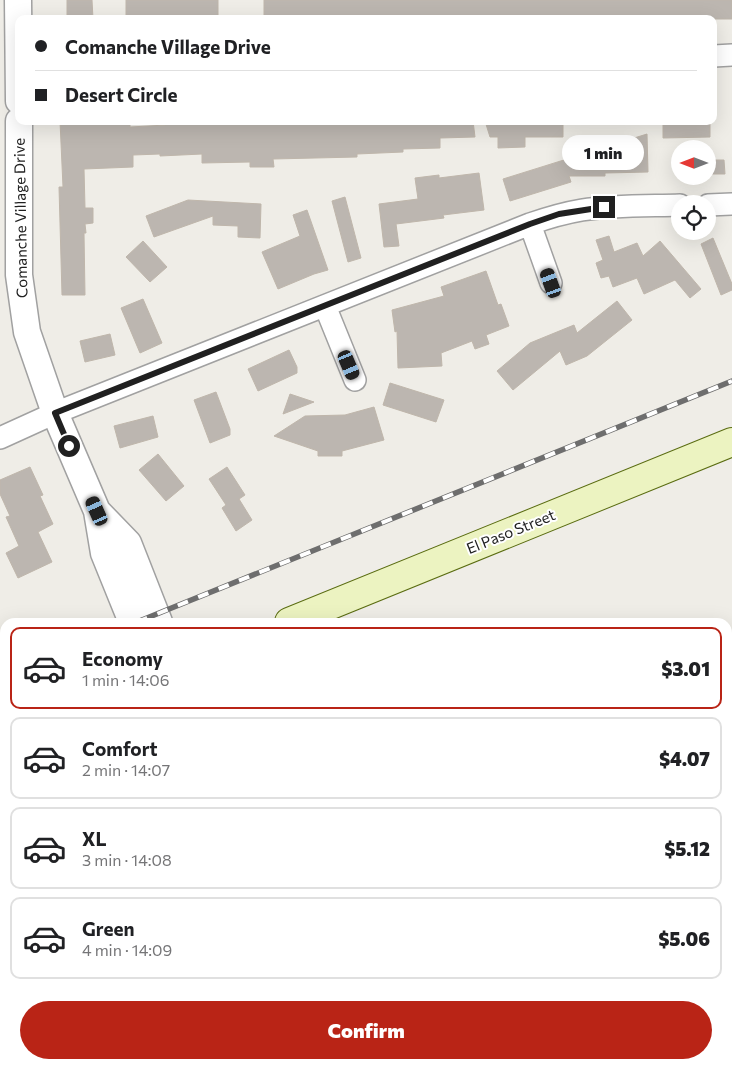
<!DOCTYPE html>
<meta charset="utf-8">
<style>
body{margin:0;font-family:Commissioner,sans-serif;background:#f2f2f2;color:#202124;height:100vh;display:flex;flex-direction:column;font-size:19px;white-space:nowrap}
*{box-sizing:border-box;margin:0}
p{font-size:16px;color:#757577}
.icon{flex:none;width:28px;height:28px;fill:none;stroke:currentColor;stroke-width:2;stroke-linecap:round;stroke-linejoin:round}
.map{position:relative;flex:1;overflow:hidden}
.details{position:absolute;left:0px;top:618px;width:732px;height:451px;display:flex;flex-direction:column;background:#fff;border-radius:15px 15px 0 0;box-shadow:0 5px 20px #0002}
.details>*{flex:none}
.hud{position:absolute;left:15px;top:15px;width:702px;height:110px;border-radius:10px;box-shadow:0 5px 20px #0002;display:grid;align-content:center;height:110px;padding:0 20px;background:#fff}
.needle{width:32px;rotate:270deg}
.buttons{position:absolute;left:671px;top:140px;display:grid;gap:10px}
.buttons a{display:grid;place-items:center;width:45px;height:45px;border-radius:50%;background:#fff;box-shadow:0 5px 20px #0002;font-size:25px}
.end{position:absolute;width:22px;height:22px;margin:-11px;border:6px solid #202020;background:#fff;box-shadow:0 0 0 2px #fff}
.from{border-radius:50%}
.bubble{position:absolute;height:35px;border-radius:18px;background:#fff;box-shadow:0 5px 20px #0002;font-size:16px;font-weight:800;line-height:35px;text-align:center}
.car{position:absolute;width:15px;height:30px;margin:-15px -8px;border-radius:6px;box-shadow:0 0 4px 1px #0007;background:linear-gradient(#222 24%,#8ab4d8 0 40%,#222 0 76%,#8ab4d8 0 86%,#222 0)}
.hud b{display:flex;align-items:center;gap:18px;height:48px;font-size:19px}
.hud b+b{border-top:1px solid #e0e0e0}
.hud i{width:12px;height:12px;background:#202124}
ul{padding:9px 0 0;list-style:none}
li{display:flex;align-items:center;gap:15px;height:82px;margin:0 10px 8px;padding:0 10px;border:2px solid #e0e0e0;border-radius:10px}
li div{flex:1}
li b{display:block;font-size:19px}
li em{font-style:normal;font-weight:800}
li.current{border-color:#b92416}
li>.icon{width:45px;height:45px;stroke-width:1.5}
.cta{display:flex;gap:10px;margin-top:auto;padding:10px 20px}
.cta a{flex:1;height:58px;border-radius:30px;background:#b92416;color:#fff;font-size:20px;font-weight:800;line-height:58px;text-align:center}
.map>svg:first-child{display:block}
</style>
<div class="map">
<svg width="732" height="1068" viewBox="0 0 732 1068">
<rect width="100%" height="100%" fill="#efede7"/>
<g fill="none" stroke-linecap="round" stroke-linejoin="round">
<path stroke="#accad8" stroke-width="19" d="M284 1068 290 1064"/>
</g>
<path fill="#bcb6b0" stroke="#bfb6ab" d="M67 0H92L93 19H67Z
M126 0H218V19H126Z
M264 0H732V19H264Z
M60 121H130V127L166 125V121H473L475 137 440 138V148L403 149V152L357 154V157L273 159 274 167H250V162L202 163V154L160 156V154L133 155V167L84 169 85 208H93V223L85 224 86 233H84L85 295H62L59 187H63Z
M485 121H563V137H525V147L498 148V137H490Z
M663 121H710V137L663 138Z
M647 134 648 172 605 173V176H569L571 182 510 201 503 179Z
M708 160H724L725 174H708Z
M479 173 484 210 443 215 444 218 396 224 399 246 384 247 379 204 418 199 415 178 439 175V178Z
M345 197 361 258 348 262 332 201Z
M188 200 261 204 260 238 238 237V226L213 225V216L154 237 146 216Z
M307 210 328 270 314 274 278 289 262 252 300 236 293 215Z
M609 236 614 252 637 243 643 256 660 241 701 289 690 298 675 280 644 294 637 278 613 287 609 276 601 278 596 263 603 260 596 240Z
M713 238 732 284V290L721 295 701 244Z
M143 241 167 267 150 282 126 257Z
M486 271 498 305 501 304 509 326 486 335 489 344 475 349 472 341 441 353 442 366 398 368 397 331 395 332 392 310 444 296 441 287Z
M143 299 162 343 140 353 121 308Z
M617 301 632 320 587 356 566 365 560 351 513 390 497 371 530 343 574 325 577 333Z
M110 334 115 355 85 362 80 341Z
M289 350 297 367V373L258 391 248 369Z
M390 383 444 400 436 422 383 405Z
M216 392 230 429V435L210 443 194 400Z
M290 394 314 402 283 414Z
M374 407 384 440 342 451V456H318V451L274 436 305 416 345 415Z
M153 416 158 437 120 448 114 426Z
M158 454 184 486 166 501 139 470Z
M30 467 43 495 40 496 53 524 38 532 52 562 18 578 6 553 19 546 6 517 10 516 0 494V480Z
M227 467 245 495 239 499 252 520 236 531 222 508 226 505 209 479Z"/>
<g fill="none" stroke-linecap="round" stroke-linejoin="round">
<defs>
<path id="minor" d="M714 56 732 55
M708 205 732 204
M530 224 551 283
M325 306 355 380
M0 438 55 413 530 224C547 218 564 213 582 210 614 205 648 206 680 205
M728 916H732
M588 1068 589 1064"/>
<path id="tertiary" d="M18 0 19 101
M19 121V275L27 332 55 413 97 511 104 553 132 622
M97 511 128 543 159 622"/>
<path id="secondary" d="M289 622 732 442
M728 755H732
M0 926 5 924"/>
</defs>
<use href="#minor" stroke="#a1a1a1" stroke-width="24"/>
<use href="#tertiary" stroke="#a1a1a1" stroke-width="29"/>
<use href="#secondary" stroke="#5a6c11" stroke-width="30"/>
<use href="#minor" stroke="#fff" stroke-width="21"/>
<use href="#tertiary" stroke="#fff" stroke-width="26"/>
<use href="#secondary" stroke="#ecf3c1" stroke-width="28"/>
<defs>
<path id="rail" d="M137 622 732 381
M728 676 732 675
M0 680 5 677
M0 802 5 800"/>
</defs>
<use href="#rail" stroke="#6e6e6e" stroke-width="5.5"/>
<use href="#rail" stroke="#fff" stroke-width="4" stroke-dasharray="11" stroke-linecap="butt"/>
</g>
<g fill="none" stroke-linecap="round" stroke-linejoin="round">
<path stroke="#202020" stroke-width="6" d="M69 446 55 413 530 224 559 214 604 207"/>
</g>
<g text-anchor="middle" stroke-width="4" stroke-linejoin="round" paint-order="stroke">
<g font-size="15" fill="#202020" stroke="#fff">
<text transform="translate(21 218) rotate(-91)" y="5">Comanche Village Drive</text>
<text transform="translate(511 532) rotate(-22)" y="5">El Paso Street</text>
</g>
</g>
</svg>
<div class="buttons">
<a><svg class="needle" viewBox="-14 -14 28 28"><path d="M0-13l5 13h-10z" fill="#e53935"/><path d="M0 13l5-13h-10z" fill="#757577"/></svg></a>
<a><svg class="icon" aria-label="locate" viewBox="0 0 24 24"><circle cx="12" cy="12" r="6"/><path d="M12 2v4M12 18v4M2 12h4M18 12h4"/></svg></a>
</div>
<i class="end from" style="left:69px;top:446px"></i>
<i class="end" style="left:604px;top:207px"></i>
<div class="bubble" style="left:562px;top:135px;width:82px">1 min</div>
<i class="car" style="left:551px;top:283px;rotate:340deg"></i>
<i class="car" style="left:349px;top:365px;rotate:157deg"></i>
<i class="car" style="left:97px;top:511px;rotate:336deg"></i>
<div class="hud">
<b><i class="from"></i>Comanche Village Drive</b>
<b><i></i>Desert Circle</b>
</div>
<section class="details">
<ul>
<li class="current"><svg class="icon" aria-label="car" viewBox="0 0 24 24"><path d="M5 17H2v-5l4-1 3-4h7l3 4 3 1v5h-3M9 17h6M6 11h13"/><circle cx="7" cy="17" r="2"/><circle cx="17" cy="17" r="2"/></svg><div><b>Economy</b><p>1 min · 14:06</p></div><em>$3.01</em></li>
<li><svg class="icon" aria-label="car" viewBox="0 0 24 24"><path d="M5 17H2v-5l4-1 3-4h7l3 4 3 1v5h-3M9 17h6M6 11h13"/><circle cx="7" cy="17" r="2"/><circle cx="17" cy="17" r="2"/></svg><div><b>Comfort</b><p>2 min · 14:07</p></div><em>$4.07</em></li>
<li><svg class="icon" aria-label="car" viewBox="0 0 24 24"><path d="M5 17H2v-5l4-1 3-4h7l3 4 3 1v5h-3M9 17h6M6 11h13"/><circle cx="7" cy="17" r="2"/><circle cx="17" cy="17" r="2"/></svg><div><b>XL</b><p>3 min · 14:08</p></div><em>$5.12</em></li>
<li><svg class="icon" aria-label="car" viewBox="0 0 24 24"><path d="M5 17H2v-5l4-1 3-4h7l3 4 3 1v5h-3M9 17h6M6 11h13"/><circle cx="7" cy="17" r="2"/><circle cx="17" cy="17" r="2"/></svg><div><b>Green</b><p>4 min · 14:09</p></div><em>$5.06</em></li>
</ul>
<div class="cta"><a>Confirm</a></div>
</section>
</div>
